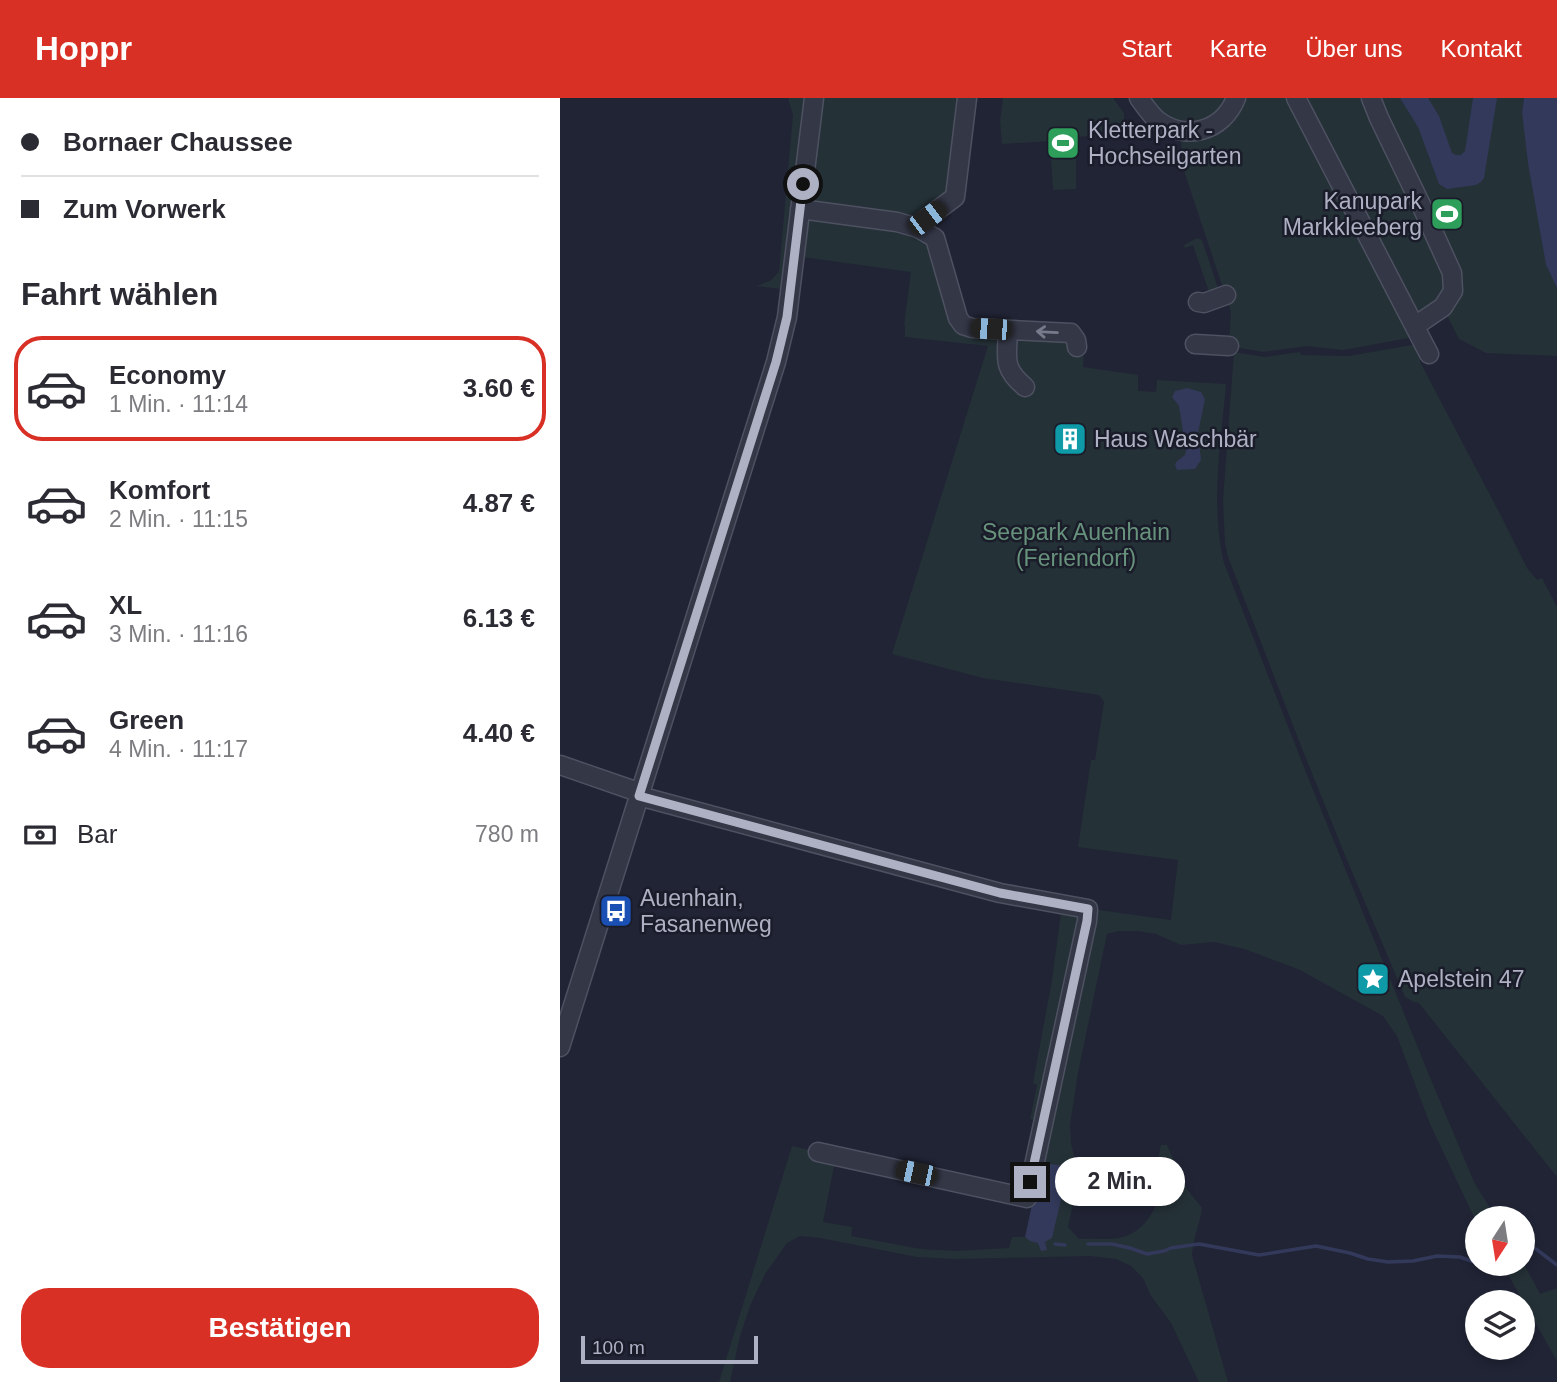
<!DOCTYPE html>
<html lang="de">
<meta charset="utf-8">
<style>
body{margin:0;font-family:Arial,sans-serif;background:#f2f2f3;color:#2b2b33;height:100vh;display:flex;flex-direction:column;font-size:26px;white-space:nowrap}
*{box-sizing:border-box;margin:0}
p{font-size:23px;color:#7c7c81}
.icon{flex:none;width:38px;height:38px;fill:none;stroke:currentColor;stroke-width:2;stroke-linecap:round;stroke-linejoin:round}
.map{position:relative;flex:1;overflow:hidden}
.panel{display:flex;flex-direction:column;background:#fff;width:560px}
.panel>*{flex:none}
.guide{display:grid;align-content:center;height:154px;padding:0 21px;background:#fff}
.needle{width:46px;rotate:192deg}
.tools{position:absolute;left:905px;top:1108px;display:grid;gap:14px}
.tools a{display:grid;place-items:center;width:70px;height:70px;border-radius:50%;background:#fff;box-shadow:0 4px 10px #0003;font-size:35px}
.scale{position:absolute;left:21px;bottom:18px;width:177px;box-sizing:border-box;padding-left:7px;border:4px solid #aeb1c3;border-top:0;font-size:19px;line-height:24px;white-space:nowrap;color:#aeb1c3;-webkit-text-stroke:5px #1a1c2a;paint-order:stroke}
.end{position:absolute;width:32px;height:32px;margin:-16px;border:9px solid #aeb1c3;background:#111;box-shadow:0 0 0 4px #111}
.from{border-radius:50%}
.bubble{position:absolute;height:49px;border-radius:24px;background:#fff;box-shadow:0 4px 10px #0003;font-size:23px;font-weight:800;line-height:49px;text-align:center}
.car{position:absolute;width:21px;height:42px;margin:-21px -10px;border-radius:9px;box-shadow:0 0 5px 2px #0007;background:linear-gradient(#222 24%,#8ab4d8 0 40%,#222 0 76%,#8ab4d8 0 86%,#222 0)}
.guide b{display:flex;align-items:center;gap:24px;height:66px;font-size:26px}
.guide b+b{border-top:2px solid #e1e1e2}
.guide i{width:18px;height:18px;background:#2b2b33}
ul{padding:0;list-style:none}
li{display:flex;align-items:center;gap:21px;height:105px;margin:0 14px 10px;padding:0 7px;border:4px solid transparent;border-radius:28px}
li div{flex:1}
li b{display:block;font-size:26px}
li em{font-style:normal;font-weight:800}
li.on{border-color:#d93025}
li>.icon{width:63px;height:63px;stroke-width:1.5}
h2{padding:0 21px;font-size:32px;line-height:84px}
.pay{display:flex;align-items:center;gap:18px;height:77px;padding:0 21px;font-size:26px}
.pay p{margin-inline-start:auto}
.action{display:flex;gap:14px;margin-top:auto;padding:14px 21px}
.action a{flex:1;height:80px;border-radius:28px;background:#d93025;color:#fff;font-size:28px;font-weight:800;line-height:80px;text-align:center}
header{display:flex;align-items:center;gap:42px;box-sizing:border-box;height:98px;padding:0 35px;background:#d93025;color:#fff}
header strong{font-size:33px}
nav{display:flex;gap:38px;margin-inline-start:auto;font-size:24px}
main{display:flex;flex:1;min-height:0}
.map>svg:first-child{display:block}
</style>
<header>
<strong>Hoppr</strong>
<nav><a>Start</a><a>Karte</a><a>Über uns</a><a>Kontakt</a></nav>
</header>
<main>
<section class="panel">
<div class="guide">
<b><i class="from"></i>Bornaer Chaussee</b>
<b><i></i>Zum Vorwerk</b>
</div>
<h2>Fahrt wählen</h2>
<ul>
<li class="on"><svg class="icon" aria-label="car" viewBox="0 0 24 24"><path d="M5 17H2v-5l4-1 3-4h7l3 4 3 1v5h-3M9 17h6M6 11h13"/><circle cx="7" cy="17" r="2"/><circle cx="17" cy="17" r="2"/></svg><div><b>Economy</b><p>1 Min. · 11:14</p></div><em>3.60 €</em></li>
<li><svg class="icon" aria-label="car" viewBox="0 0 24 24"><path d="M5 17H2v-5l4-1 3-4h7l3 4 3 1v5h-3M9 17h6M6 11h13"/><circle cx="7" cy="17" r="2"/><circle cx="17" cy="17" r="2"/></svg><div><b>Komfort</b><p>2 Min. · 11:15</p></div><em>4.87 €</em></li>
<li><svg class="icon" aria-label="car" viewBox="0 0 24 24"><path d="M5 17H2v-5l4-1 3-4h7l3 4 3 1v5h-3M9 17h6M6 11h13"/><circle cx="7" cy="17" r="2"/><circle cx="17" cy="17" r="2"/></svg><div><b>XL</b><p>3 Min. · 11:16</p></div><em>6.13 €</em></li>
<li><svg class="icon" aria-label="car" viewBox="0 0 24 24"><path d="M5 17H2v-5l4-1 3-4h7l3 4 3 1v5h-3M9 17h6M6 11h13"/><circle cx="7" cy="17" r="2"/><circle cx="17" cy="17" r="2"/></svg><div><b>Green</b><p>4 Min. · 11:17</p></div><em>4.40 €</em></li>
</ul>
<div class="pay"><svg class="icon" aria-label="cash" viewBox="0 0 24 24"><path d="M3 7h18v10H3z"/><circle cx="12" cy="12" r="2"/></svg>Bar<p>780 m</p></div>
<div class="action"><a>Bestätigen</a></div>
</section>
<div class="map">
<svg width="997" height="1284" viewBox="0 0 997 1284">
<rect width="100%" height="100%" fill="#212435"/>
<path fill="#243137" d="M228 0H407L395 99 367 120 375 140 398 220 511 235 524 248 523 269 578 277V293L596 294 597 282 666 286C661 345 650 407 664 465L749 682 867 972 914 1084 936 1120H917V1124L913 1117 870 1026 837 938 823 918 738 871 684 851 654 844 621 847 596 836 578 833H559L547 836 518 975 510 1027 511 1045 519 1079 508 1129 519 1141C532 1140 547 1142 559 1140 584 1135 599 1111 600 1086 600 1073 597 1060 601 1047H607L626 1090 642 1110C640 1126 633 1140 632 1157L668 1284H639L611 1225 591 1198 583 1180 571 1168 556 1161 530 1158 395 1161 357 1159 260 1140 240 1138 227 1145 205 1176 190 1208 180 1238 170 1284H159L232 1048 276 1058 263 1124 292 1129 291 1138 361 1151 396 1153 449 1150 452 1139C457 1139 463 1138 467 1140 473 1143 476 1145 485 1144L480 1070 483 1024 470 1021 477 987 473 985 492 882 502 807 611 822 618 762 518 749 531 662H535L544 604 539 597 423 580 332 556 428 248 345 239V227H344L351 174 235 158 230 192 196 188 210 183 219 174 233 17Z
M443 0H553L564 15 565 35 516 39V91L493 92 490 43 442 46 440 23Z
M579 0H964L962 14 986 167 997 190V258L926 255 899 241 883 210 856 228 860 238 783 252 747 248 703 254 669 248 671 214 625 76 621 60 622 32Z
M637 140 642 142 658 190 657 193 649 194 633 147 625 150 624 147Z
M857 246 862 256 860 264 939 414 967 470 977 482 982 480 997 509V1079L859 905 854 904 845 899 787 762 743 653 668 459 665 446 663 402 674 254 705 259 740 254 741 257 789 258Z
M963 1164 980 1196 997 1190V1263L942 1166H962Z"/>
<path fill="#33395a" d="M840 0H868L879 18 892 55 896 57H901L905 53 913 0H937L924 80 921 84 916 87 887 91 879 86 858 29Z
M964 0H997V190L986 167 968 65 962 14Z
M627 290 641 294 645 301 638 335 641 362 635 371 617 372 615 367 616 364 625 357 626 353 619 308 612 299 615 293Z
M488 1066 500 1067 507 1076 492 1140 485 1144 487 1152 481 1153 478 1145 470 1143 465 1139 480 1070Z"/>
<g fill="none" stroke-linecap="round" stroke-linejoin="round">
<path stroke="#33395a" stroke-width="3.5" d="M495 1146 505 1147
M528 1146H552L570 1150 587 1156 604 1153 611 1150 639 1146 699 1157 756 1148 790 1155 808 1161 828 1164 853 1163 877 1158 900 1159 917 1165
M976 1151 997 1167
M921 1166 941 1168"/>
<defs>
<path id="minor" d="M579 0C585 8 590 16 597 22 626 44 663 33 676 0
M736 0 869 256
M811 0 819 20 862 109 892 175 893 193 883 209 855 228
M240 111 337 124 358 130 375 140 398 220 403 227 412 230 511 235 516 242 517 249
M358 130 367 120 395 99 407 0
M638 204 644 205 666 197
M448 232C447 260 442 270 465 289
M635 246 669 248
M0 667 81 695
M79 698 440 795 528 811 527 823 467 1100 258 1054
M0 949 216 264 227 219 254 0"/>
</defs>
<use href="#minor" stroke="#4e5161" stroke-width="21"/>
<use href="#minor" stroke="#343746" stroke-width="18"/>
</g>
<defs><path id="oneway-shaft" d="M-6 0H5M1.5-3L5.5 0L1.5 3" fill="none" stroke-width="1.6" stroke-linecap="round" stroke-linejoin="round" transform="scale(1.75)"/></defs>
<use stroke="#777a8b" href="#oneway-shaft" transform="translate(487 234) rotate(-177)"/>
<g fill="none" stroke-linecap="round" stroke-linejoin="round">
<path stroke="#aeb1c3" stroke-width="9" d="M243 86 227 219 216 264 79 698 440 795 528 811 527 823 470 1084"/>
</g>
<defs>
<symbol id="stadium-square" viewBox="-11 -11 22 22"><rect x="-9" y="-9" width="18" height="18" rx="4" fill="#2e9e5b" stroke="#1a1c2a"/><path d="M0-5a6.5 5 0 1 0 0 10a6.5 5 0 1 0 0-10ZM-3.5-1.8h7v3.6h-7Z" fill="#fff"/></symbol>
<symbol id="building-square" viewBox="-11 -11 22 22"><rect x="-9" y="-9" width="18" height="18" rx="4" fill="#0f9aa8" stroke="#1a1c2a"/><path d="M-4-6H4V6H1V3H-1V6H-4ZM-2.5-4.3h1.7v1.8h-1.7ZM.8-4.3h1.7v1.8H.8ZM-2.5-1h1.7V.8h-1.7ZM.8-1h1.7V.8H.8Z" fill="#fff"/></symbol>
<symbol id="bus-square" viewBox="-11 -11 22 22"><rect x="-9" y="-9" width="18" height="18" rx="4" fill="#1a4fb4" stroke="#1a1c2a"/><path d="M-5-6H5V4H4V6H2V4H-2V6H-4V4H-5ZM-3.5-4V0h7V-4ZM-3.5 1.2v1.5H-2V1.2ZM2 1.2v1.5H3.5V1.2Z" fill="#fff"/></symbol>
<symbol id="sight-square" viewBox="-11 -11 22 22"><rect x="-9" y="-9" width="18" height="18" rx="4" fill="#0f9aa8" stroke="#1a1c2a"/><path d="M0-6L1.8-2.2L6-1.7L2.9 1.2L3.7 5.4L0 3.3L-3.7 5.4L-2.9 1.2L-6-1.7L-1.8-2.2Z" fill="#fff"/></symbol>
</defs>
<g fill-rule="evenodd">
<use href="#stadium-square" x="484" y="26" width="38" height="38"/>
<use href="#stadium-square" x="868" y="97" width="38" height="38"/>
<use href="#building-square" x="491" y="322" width="38" height="38"/>
<use href="#bus-square" x="37" y="794" width="38" height="38"/>
<use href="#sight-square" x="794" y="862" width="38" height="38"/>
</g>
<g text-anchor="middle" stroke-width="5" stroke-linejoin="round" paint-order="stroke">
<g font-size="23" fill="#aeb1c3" stroke="#1a1c2a" text-anchor="start">
<text x="528" y="40">Kletterpark -<tspan x="528" dy="26">Hochseilgarten</tspan></text>
<text x="862" y="111" text-anchor="end">Kanupark<tspan x="862" dy="26">Markkleeberg</tspan></text>
<text x="534" y="349">Haus Waschbär</text>
<text x="80" y="808">Auenhain,<tspan x="80" dy="26">Fasanenweg</tspan></text>
<text x="838" y="889">Apelstein 47</text>
</g>
<g font-size="23" fill="#67927c" stroke="#1a1c2a">
<text x="516" y="442">Seepark Auenhain<tspan x="516" dy="26">(Feriendorf)</tspan></text>
</g>
</g>
</svg>
<div class="tools">
<a><svg class="needle" viewBox="-14 -14 28 28"><path d="M0-13l5 13h-10z" fill="#e53935"/><path d="M0 13l5-13h-10z" fill="#7c7c81"/></svg></a>
<a><svg class="icon" aria-label="layers" viewBox="0 0 24 24"><path d="M12 4l9 5-9 5-9-5zM3 14l9 5 9-5"/></svg></a>
</div>
<div class="scale">100 m</div>
<i class="end from" style="left:243px;top:86px"></i>
<i class="end" style="left:470px;top:1084px"></i>
<div class="bubble" style="left:495px;top:1059px;width:130px">2 Min.</div>
<i class="car" style="left:367px;top:120px;rotate:53deg"></i>
<i class="car" style="left:431px;top:231px;rotate:273deg"></i>
<i class="car" style="left:356px;top:1075px;rotate:282deg"></i>
</div>
</main>
